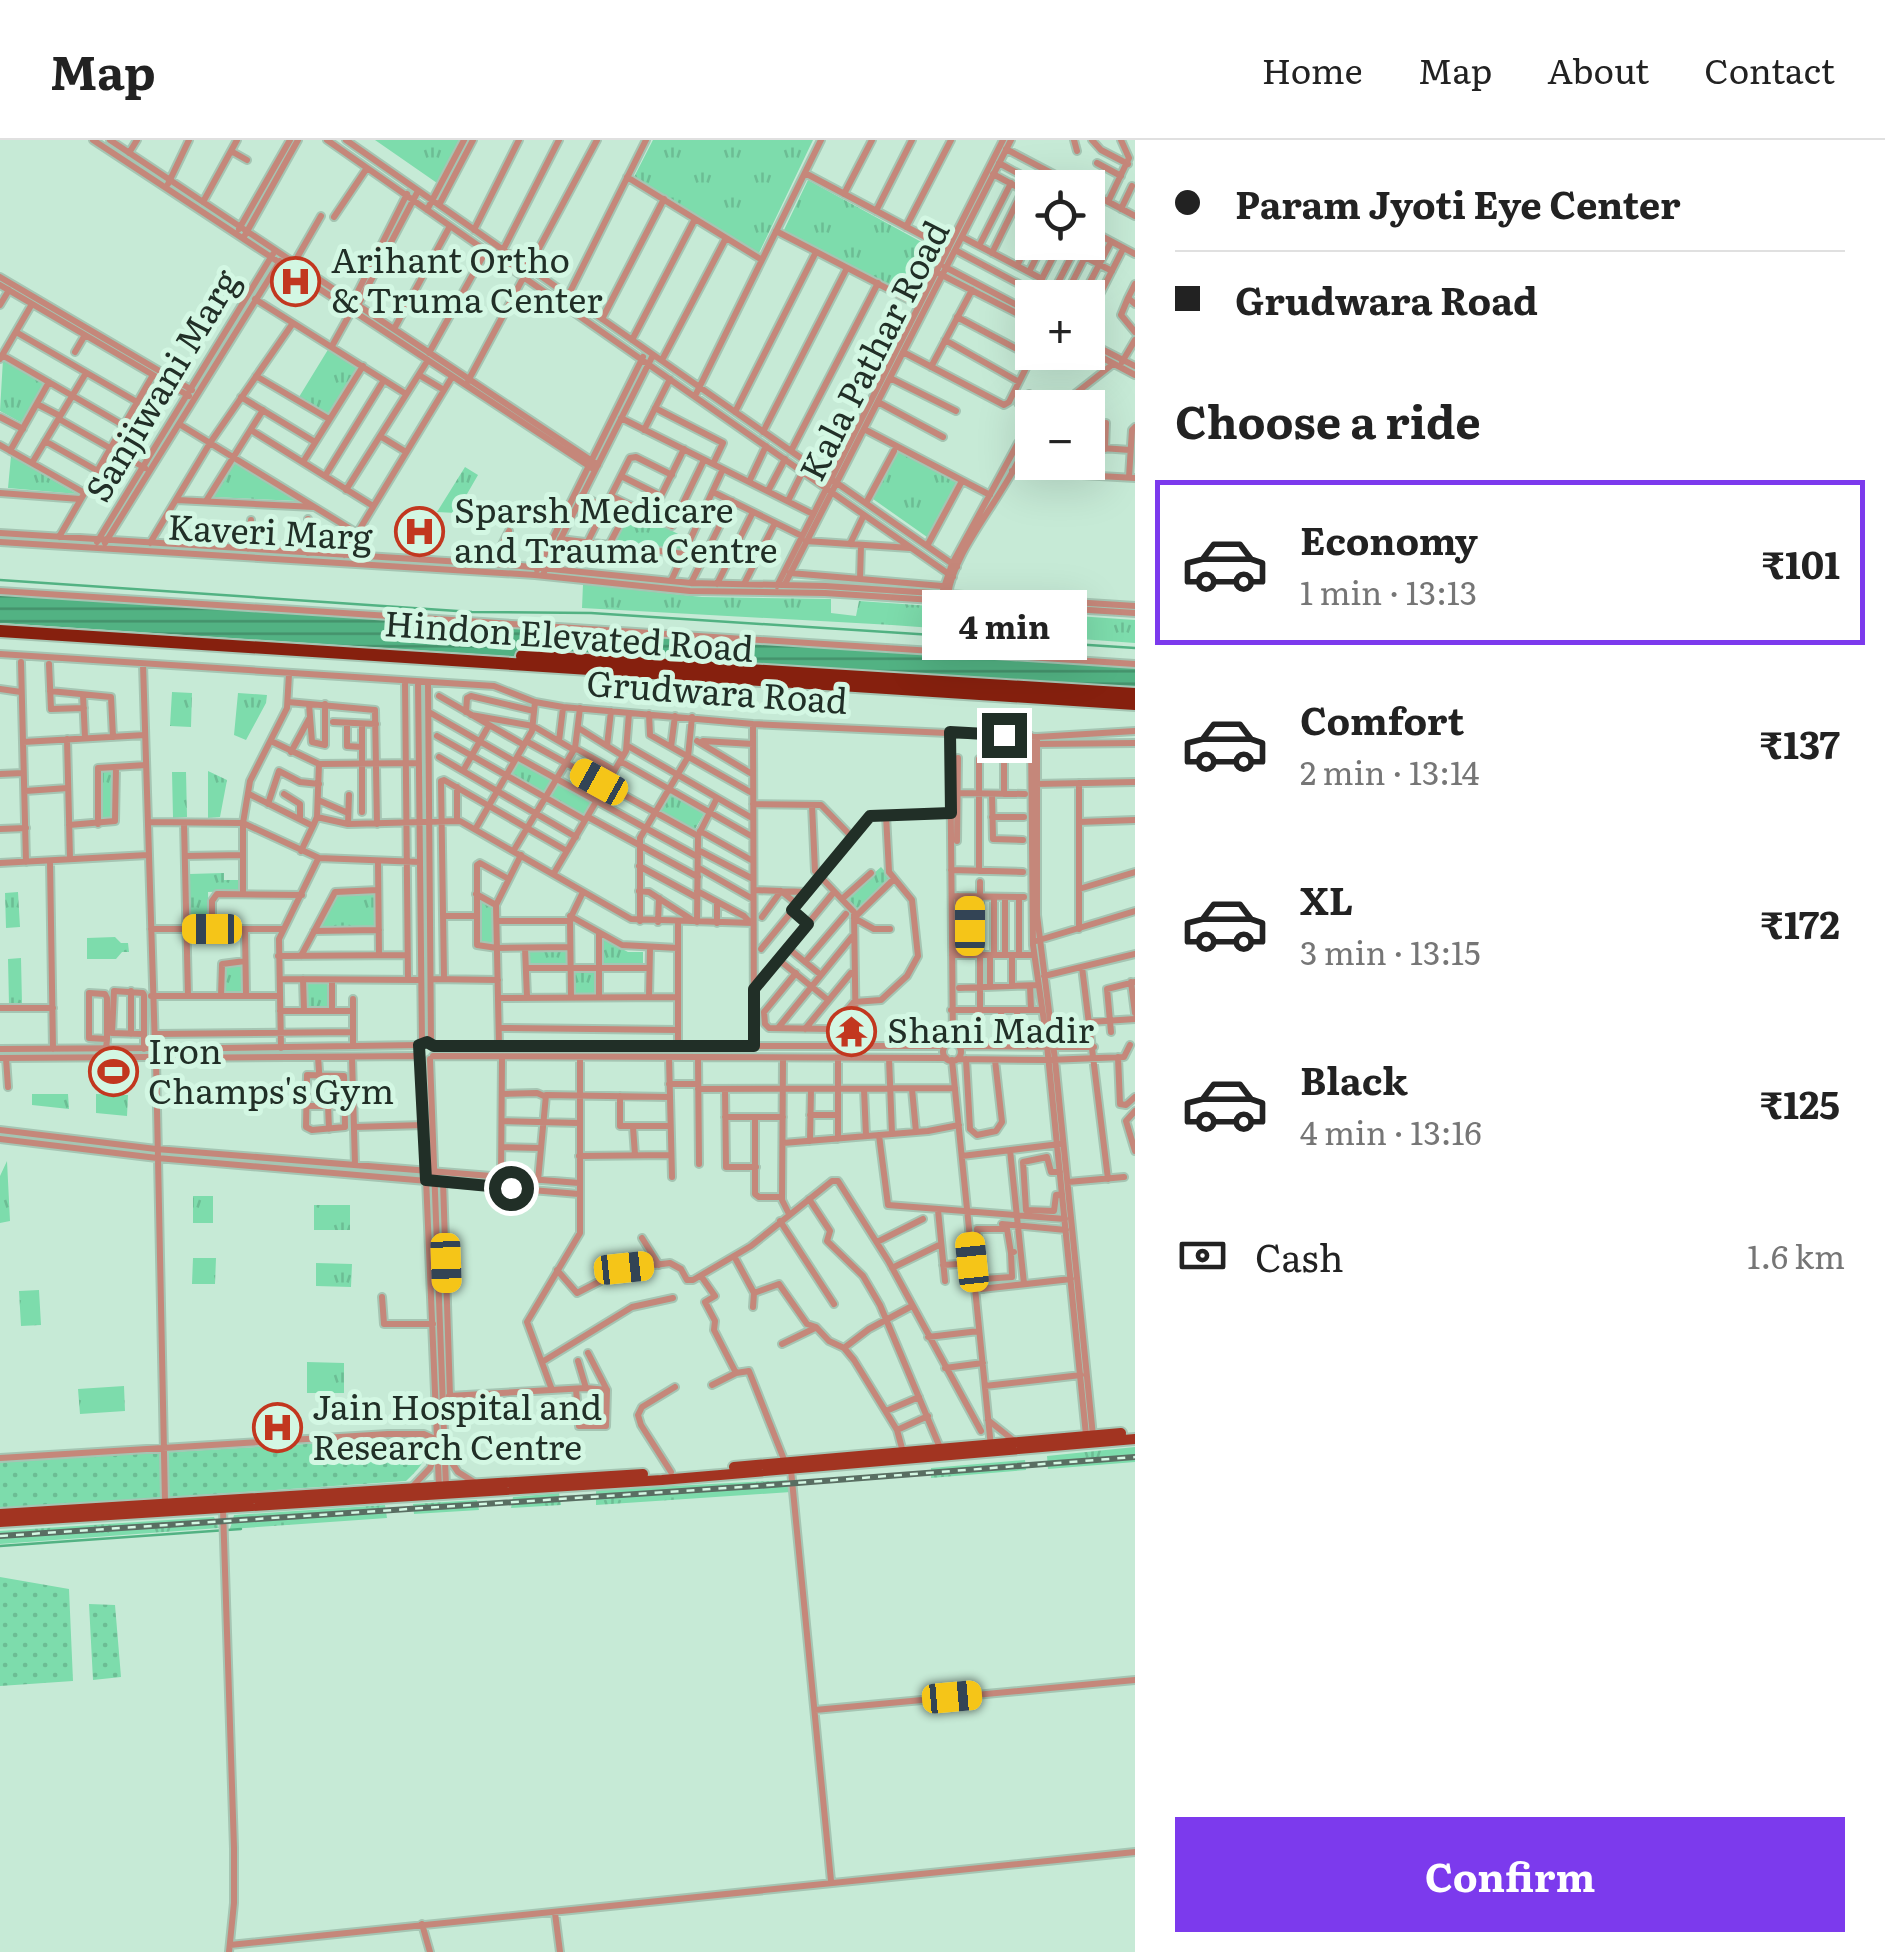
<!DOCTYPE html>
<meta charset="utf-8">
<style>
body{margin:0;font-family:Literata,serif;background:#f2f2f2;color:#222;height:100vh;display:flex;flex-direction:column;font-size:38px;white-space:nowrap}
*{box-sizing:border-box;margin:0}
p{font-size:32px;color:#767676}
.icon{flex:none;width:55px;height:55px;fill:none;stroke:currentColor;stroke-width:2;stroke-linecap:round;stroke-linejoin:round}
.map{position:relative;flex:1;overflow:hidden}
.drawer{display:flex;flex-direction:column;background:#fff;width:750px}
.drawer>*{flex:none}
.guide{display:grid;align-content:center;height:220px;padding:0 40px;background:#fff}
.fabs{position:absolute;left:1015px;top:30px;display:grid;gap:20px}
.fabs a{display:grid;place-items:center;width:90px;height:90px;border-radius:0px;background:#fff;box-shadow:0 10px 40px #0002;font-size:50px}
.end{position:absolute;width:45px;height:45px;margin:-22px;border:12px solid #212f27;background:#fff;box-shadow:0 0 0 5px #fff}
.from{border-radius:50%}
.bubble{position:absolute;height:70px;border-radius:0px;background:#fff;box-shadow:0 10px 40px #0002;font-size:32px;font-weight:700;line-height:70px;text-align:center}
.car{position:absolute;width:30px;height:60px;margin:-30px -15px;border-radius:12px;box-shadow:0 0 8px 2px #0007;background:linear-gradient(#f5c518 24%,#345 0 40%,#f5c518 0 76%,#345 0 86%,#f5c518 0)}
.guide b{display:flex;align-items:center;gap:35px;height:95px;font-size:38px}
.guide b+b{border-top:2px solid #e0e0e0}
.guide i{width:25px;height:25px;background:#222}
ul{padding:0;list-style:none}
li{display:flex;align-items:center;gap:30px;height:165px;margin:0 20px 15px;padding:0 20px;border:5px solid transparent;border-radius:0px}
li div{flex:1}
li b{display:block;font-size:38px}
li em{font-style:normal;font-weight:700}
li.selected{border-color:#7c3aed}
li>.icon{width:90px;height:90px;stroke-width:1.5}
h2{padding:0 40px;font-size:45px;line-height:120px}
.pay{display:flex;align-items:center;gap:25px;height:110px;padding:0 40px;font-size:38px}
.pay p{margin-inline-start:auto}
.action{display:flex;gap:20px;margin-top:auto;padding:20px 40px}
.action a{flex:1;height:115px;border-radius:0px;background:#7c3aed;color:#fff;font-size:40px;font-weight:700;line-height:115px;text-align:center}
header{display:flex;align-items:center;gap:60px;box-sizing:border-box;height:140px;padding:0 50px;background:#fff;border-bottom:2px solid #e0e0e0}
header strong{font-size:48px}
nav{display:flex;gap:55px;margin-inline-start:auto;font-size:35px}
main{display:flex;flex:1;min-height:0}
.map>svg:first-child{display:block}
</style>
<header>
<strong>Map</strong>
<nav><a>Home</a><a>Map</a><a>About</a><a>Contact</a></nav>
</header>
<main>
<div class="map">
<svg width="1135" height="1812" viewBox="0 0 1135 1812">
<defs>
<pattern id="grass-dots" width="8" height="8" patternUnits="userSpaceOnUse" patternTransform="scale(2.5)"><rect width="8" height="8" fill="#7ddcac"/><path d="M2 2h.1M6 6h.1" fill="none" stroke="#6cbd94" stroke-width="1.8" stroke-linecap="round"/></pattern>
<pattern id="park-tufts" width="24" height="20" patternUnits="userSpaceOnUse" patternTransform="scale(2.5)"><rect width="24" height="20" fill="#7ddcac"/><path d="M3 7l-1-3M5 7V3M7 7l1-3M15 17l-1-3M17 17v-4M19 17l1-3" fill="none" stroke="#6cbd94"/></pattern>
<pattern id="water-rules" width="6" height="5" patternUnits="userSpaceOnUse" patternTransform="scale(2.5)"><rect width="6" height="5" fill="#52b283"/><path d="M0 2.5h6" fill="none" stroke="#44916b"/></pattern>
</defs>
<rect width="100%" height="100%" fill="#c6ead6"/>
<path fill="url(#grass-dots)" d="M426 1297C433 1315 419 1329 406 1341L0 1369V1322Z
M0 1437 69 1449 73 1541 0 1546Z
M89 1464 115 1465 121 1537 93 1540Z"/>
<path fill="url(#park-tufts)" d="M375 0H459L437 43Z
M653 0H813L759 113 634 37Z
M808 40 936 110 911 159 783 92Z
M329 208 358 226 328 275 299 257Z
M3 219 45 244 22 283 0 271Z
M897 310 957 341 927 397 873 359Z
M11 316 77 354 8 348Z
M235 321 298 361 212 357Z
M465 327 478 335 456 373 437 372Z
M631 370 686 398 680 409 615 401Z
M583 444 702 457 831 459V473L856 476 859 461 1135 480V503L892 485 582 468Z
M172 552 192 553 191 587 170 586Z
M238 553 267 555 266 563 246 600 234 595Z
M518 620 551 640 543 653 510 634Z
M99 629H113L114 681H100Z
M208 631 227 640 220 677 208 678Z
M172 632H186L187 677 173 678Z
M556 642 592 662 583 676 548 656Z
M667 652 705 672 694 691 657 670Z
M881 727 892 739 857 770 846 758Z
M224 733V740H239L240 751 208 752 209 785H190L189 734Z
M18 752 20 787 6 788 5 753Z
M337 755H375L374 786 320 787Z
M477 758 494 767V806H478Z
M115 797 121 803H128L129 812H122L116 819H87V798Z
M601 798 628 812H643V825H601Z
M528 810H568V826L528 827Z
M21 818 22 864 9 865 8 819Z
M223 824H243V853H224Z
M596 831V854H573V832Z
M328 842 329 868H307V843Z
M32 954H68L69 969 32 965Z
M96 954 128 955 127 976 96 973Z
M7 1021 10 1081 0 1083V1036Z
M193 1056H213V1083H193Z
M314 1065H350V1090H314Z
M193 1118H216L215 1144H192Z
M316 1123 352 1124 351 1147 316 1146Z
M39 1150 41 1185 21 1186 19 1151Z
M307 1222 344 1223V1253H307Z
M124 1246 125 1271 80 1274 78 1249Z
M1135 1307V1322L1048 1329 1047 1316Z
M1025 1320 1026 1330 931 1338V1328Z
M790 1340 791 1352 596 1365V1350Z
M559 1353 561 1365 511 1368 513 1357Z
M477 1360 479 1370 414 1374 413 1364Z
M385 1365 387 1378 230 1389 234 1375Z
M214 1377 219 1388 0 1404V1391Z"/>
<path fill="url(#water-rules)" d="M0 454 1135 528V557L0 483Z"/>
<g fill="none" stroke-linecap="round" stroke-linejoin="round">
<path stroke="#52b283" stroke-width="2.5" d="M0 440 472 472 591 473 1135 508
M0 1406 241 1389"/>
<defs>
<path id="minor" d="M93 0 595 330
M110 0 598 325
M327 0 953 437
M346 0 957 427
M1074 0 1077 11
M1092 0 1101 10 1128 24
M1006 9 1080 48
M231 11 247 20
M129 13 137 0
M999 23 1045 48
M1097 23 1121 36
M805 33 948 109
M993 34 1032 55
M627 37 762 120
M168 44 189 0
M1088 51 1135 76
M844 54 872 0
M203 62 237 0
M1108 62 1129 18 1121 0
M439 65 473 0
M1121 69 1132 46
M427 70 464 0
M876 71 912 0
M334 77 367 28
M906 87 951 0
M239 89 290 0
M1088 89 1135 114
M474 90 519 0
M776 91 919 165
M245 95 298 0
M962 97 1042 139
M1060 104 1112 131
M979 106 1011 43
M503 110 559 0
M955 110 1045 158
M992 113 1023 50
M294 123 321 76
M1017 126 1032 94
M945 127 1032 173
M1029 132 1044 102
M940 134 1032 181
M0 137 192 250
M1089 144 1111 102
M1135 144 1128 158 1135 164
M0 145 189 256
M568 156 646 0
M1050 158 1079 102
M1064 158 1097 94
M1128 158 1121 175 1135 192
M255 159 406 254
M352 163 407 54
M0 165 9 150
M358 165 418 51
M1025 171 1061 102
M957 177 1032 217
M1088 178 1123 109
M602 179 664 59
M394 189 450 86
M16 192 137 262
M632 200 695 79
M945 200 1019 242
M1088 202 1135 226
M332 206 352 170
M1088 210 1135 235
M75 212 85 195
M903 212 1004 265 1009 262 1034 212
M429 213 486 111
M2 215 123 285
M0 219 32 164
M662 220 726 98
M1122 222 1135 200
M931 227 972 150
M419 235 444 250
M256 236 329 279
M890 238 956 271
M468 241 597 0
M1029 254 1038 268
M695 256 821 0
M241 257 315 302
M878 262 943 297
M1018 263 1032 282
M37 264 60 276
M655 268 723 303 713 324
M1057 268 1113 224
M735 272 816 112
M0 277 23 289
M621 278 813 374
M59 279 145 328
M179 284 357 393
M864 289 990 355
M251 290 373 366
M644 290 670 239
M763 292 847 128
M380 296 406 312
M45 301 96 330
M0 305 83 352
M1088 307 1130 310
M1105 309 1106 283
M10 311 49 242
M791 311 878 143
M303 322 363 226
M32 323 86 233
M1012 331 1135 338
M325 336 384 240
M621 336 661 356
M1129 337 1132 290 1135 287
M749 342 766 306
M346 350 428 220
M768 351 785 319
M713 352 802 396
M0 353 80 359
M582 355 605 368
M611 356 672 386 704 320
M177 360 314 367
M206 361 263 270
M788 361 803 331
M866 363 894 311
M651 376 684 309
M0 393 511 425 691 443 825 446 1135 466
M59 397 153 235
M560 399 684 414
M806 401 910 408
M0 402 535 435 690 451 825 453 1135 473
M97 402 273 114
M105 403 280 121
M150 403 210 303 293 183
M587 403 630 318 636 317 672 335
M850 404 864 375
M609 405 630 365
M927 406 962 341
M248 409 251 380
M308 413V379
M344 415 452 237
M492 424 509 391
M537 430 643 217
M544 432 653 215
M790 433 942 446
M860 439 861 405
M671 441 723 329
M691 443 732 361
M717 444 753 372
M744 444 775 383
M785 444 1011 0
M777 446 1003 0
M0 451 1135 524
M948 455C954 405 1016 345 1029 293
M941 456 952 424 1018 303 1032 288
M0 514 494 546 535 562 563 567 753 584 1037 597 1135 591
M21 522 26 722
M49 524 51 569 84 568
M143 524 155 908
M405 541 408 840
M418 542 422 903
M428 542 431 903
M0 549 21 552
M50 551 111 557 113 597
M83 555 85 598
M439 556 524 605
M288 562 375 570 377 684
M309 564 312 602 325 605V564
M429 572 514 621
M466 572 467 558 471 556 534 571
M649 574 650 595 752 653
M471 575 533 586 574 610
M333 582 376 584
M347 583V606L362 607
M362 584V672
M753 584 754 907
M580 589 623 616
M950 592 953 903
M437 596 585 680
M1031 596 1033 805 1046 895 1086 1295
M1037 597V775L1055 920 1093 1296
M67 599 70 719
M271 601 319 624 419 623
M526 601 698 696
M559 601 563 568
M697 601 752 634
M703 601 753 604
M23 602 145 595
M1037 604 1135 603
M607 606 611 571
M628 606 752 678
M671 607 675 576
M575 608 614 630
M291 612 309 579
M439 617 576 697
M517 617 698 717
M979 619V731
M620 621 753 697
M463 631 489 585
M0 634 23 633
M1036 644 1135 642
M25 651 68 648
M957 653 1025 654
M249 654 313 686 317 677 319 624
M284 654 300 664V679
M992 654 993 699 1023 700
M1004 654V618
M318 660 348 673
M268 664 279 631 300 642 319 644
M753 664 821 665 851 696
M812 665 815 731 854 772 856 907
M317 677 348 684 460 681 631 779 753 783
M588 677 698 737
M992 677H1024
M457 681V647
M148 682 243 683 319 718 420 722
M1079 682 1135 680
M184 683 188 856
M98 684V628L146 625
M348 684 349 655
M69 685 115 681 116 627
M476 688 532 591 535 562
M0 689 26 688
M700 691 753 721
M957 701 958 618
M514 710 575 608 580 568
M698 710 753 739
M301 711 313 686
M185 716 243 715
M50 721 53 909
M378 721 379 815
M0 723 148 715
M639 726 696 757
M699 728 753 759
M951 730 1023 732
M554 733 626 611 629 573
M507 738 480 723 477 725V805L497 808 570 807
M980 742V897
M1079 749 1135 732
M754 750 807 752
M639 751 649 752 694 781
M697 751 744 776 750 782
M243 754V683L250 641 287 568 289 534
M476 754 496 765
M954 756 1024 757
M958 756V815
M970 757V815
M994 757V815
M842 759 871 733
M792 770 808 784
M443 776H476
M570 776 622 805 678 808
M762 777 781 751 797 764
M497 781H570
M640 781V698L688 617 692 577
M658 782 659 758
M697 782 698 696 717 658
M717 783V762
M151 789H282
M212 789V761L217 754 302 755
M245 789 246 856
M890 789H874L854 778 894 739
M1079 789V643
M314 791 379 790
M599 793V857
M1036 801 1135 771
M525 808 527 857
M788 808 821 835
M761 809 870 676 951 673
M952 815H1034
M1005 815V757
M1019 815V757
M278 816 407 815
M301 816 335 752 378 750
M779 820 828 860
M805 822 846 774
M1082 827 1108 1039
M526 828H649
M796 833 764 872 765 884 769 888 831 889 854 862 881 860 907 836 918 816 912 760 889 732 886 675
M1044 836 1135 814
M280 839 421 840
M303 839 304 871
M431 839 498 840
M444 839 441 641 444 640 567 711
M332 840V871
M1131 842 1135 873
M1012 846V815
M1030 846 1031 869
M990 847V815
M755 848 834 752
M959 848 1038 845
M151 856H280
M221 856 222 824 245 821
M571 857 570 779 583 752
M649 857 650 808
M499 858 678 857
M353 859V905
M0 868H53
M951 870H1042
M1001 870 1002 895
M1017 870 1018 896
M280 871H353
M1090 882 1135 879
M500 888 678 890
M778 888 852 797
M805 889 851 833
M1111 892 1107 849 1135 842
M131 894V851
M155 894 353 892
M943 912a9 9 0 1 1 18 0a9 9 0 1 1-18 0Z
M499 905 496 765 521 715
M433 906H945
M678 906V782
M959 906 1094 907
M281 908 279 799 318 719
M0 909 152 908
M106 909 107 899V858L105 854 89 853V898L107 899
M144 909V855L143 853 114 851 112 893 144 894
M160 909 419 905
M433 916 946 918
M318 917 321 959 325 965
M352 917 355 1025
M669 917 672 1037
M698 917 699 1024
M1118 917 1120 964 1126 965 1135 957
M0 918 150 917
M6 918 8 947
M159 918 419 916
M783 918 782 1060 789 1074
M889 918 892 994
M421 919 439 1347
M430 919 446 1347
M958 919 1048 920 1124 917 1130 905
M966 919 970 989 977 995 996 991 1002 982 995 920
M156 920 165 1362
M952 920 991 1307
M307 935 344 936 345 987 312 990 306 987Z
M669 944H698
M698 949 955 948
M725 949 726 1027H756
M864 949 866 996
M912 949 916 992
M502 954 537 953 544 956
M620 956V986H670
M328 965 329 989
M306 966H346
M1135 971 1126 981 1135 1011
M810 975H838
M725 977H783
M755 977V1054L759 1057H782
M502 981 579 983
M354 987 424 985
M633 987 635 1015
M0 990 156 1009 579 1043
M879 995 888 1065 1065 1079
M0 999 157 1018 579 1054
M838 999V918
M810 1001 811 949
M783 1003 928 991 959 985
M502 1007 540 1008
M1010 1010 1024 1144
M579 1016 671 1015
M962 1016 1060 1004
M1060 1032H1051L1047 1017 1023 1022 1026 1070 1054 1071 1056 1055 1062 1054
M501 1037 502 917
M538 1040 546 955 669 957
M443 1041 450 1256
M1068 1042 1124 1037
M809 1059 830 1091 827 1101 863 1136 880 1165 941 1310
M938 1070 945 1141
M780 1081 834 1164
M1002 1084 1066 1090
M642 1098 659 1125
M877 1102 923 1079
M734 1116 754 1153 753 1167
M943 1125 973 1123
M892 1128 941 1104
M557 1130 577 1153 624 1129 670 1123 681 1129 687 1140H693L751 1106 832 1041H838L889 1122 981 1291
M701 1136 715 1156 705 1162 715 1181 714 1190 736 1233
M983 1139 1012 1137 1011 1113 1014 1112
M981 1149 1071 1139
M984 1149 977 1089H1007L1011 1113
M754 1153 779 1144 807 1184 816 1187 829 1201 844 1208 854 1220 897 1290 903 1312
M382 1157 384 1184H433
M928 1197 979 1191
M782 1204 815 1188
M844 1208 869 1189 912 1166
M578 1221 586 1248
M542 1222 632 1167 673 1158
M945 1228 983 1223
M712 1245 736 1233 749 1231 785 1322
M985 1246 1081 1235
M576 1249 579 1286H606L607 1250 588 1213
M552 1250 527 1182 580 1093V917
M449 1256 586 1248 607 1250
M886 1271 919 1257
M988 1280 1013 1300
M897 1290 928 1276
M448 1317 458 1332 474 1342
M0 1318 388 1294H424L437 1300
M791 1330 831 1741
M671 1332 641 1285 638 1275 642 1267 675 1247
M413 1346 430 1328 436 1312
M223 1369 234 1708V1763L229 1812
M815 1570 1135 1540
M555 1773 560 1812
M422 1784 430 1812
M230 1805 1135 1712"/>
<path id="major" d="M734 1327 1121 1293
M0 1374 643 1334
M0 1382 662 1340 1135 1299"/>
<path id="highway" d="M0 491 1135 564
M522 516 1135 554"/>
</defs>
<use href="#minor" stroke="#a5c5b3" stroke-width="10"/>
<use href="#major" stroke="#a5c5b3" stroke-width="14"/>
<use href="#highway" stroke="#a5c5b3" stroke-width="16"/>
<use href="#minor" stroke="#c5877a" stroke-width="6"/>
<use href="#major" stroke="#a23421" stroke-width="10"/>
<use href="#highway" stroke="#86200e" stroke-width="12"/>
<defs>
<path id="rail" d="M0 1396 757 1346 1135 1317"/>
</defs>
<use href="#rail" stroke="#596e62" stroke-width="6"/>
<use href="#rail" stroke="#d3f7e3" stroke-width="2.5" stroke-dasharray="8" stroke-linecap="butt"/>
</g>
<g fill="none" stroke-linecap="round" stroke-linejoin="round">
<path stroke="#212f27" stroke-width="12" d="M511 1048 426 1040 419 905 427 902 434 906H754V849L808 784 792 770 870 676 951 673 950 592 1004 595"/>
</g>
<defs>
<symbol id="hospital-ring" viewBox="-11 -11 22 22"><circle r="9.5" fill="#d3f7e3" stroke="#c2371f" stroke-width="1.5"/><path d="M-5-5h3v3.5h4V-5h3V5h-3V1.5h-4V5h-3Z" fill="#c2371f"/></symbol>
<symbol id="temple-ring" viewBox="-11 -11 22 22"><circle r="9.5" fill="#d3f7e3" stroke="#c2371f" stroke-width="1.5"/><path d="M0-6L5-2H3V0L6.5 2.5H4V6H1.5V3h-3V6H-4V2.5H-6.5L-3 0V-2H-5Z" fill="#c2371f"/></symbol>
<symbol id="stadium-ring" viewBox="-11 -11 22 22"><circle r="9.5" fill="#d3f7e3" stroke="#c2371f" stroke-width="1.5"/><path d="M0-5a6.5 5 0 1 0 0 10a6.5 5 0 1 0 0-10ZM-3.5-1.8h7v3.6h-7Z" fill="#c2371f"/></symbol>
</defs>
<g fill-rule="evenodd">
<use href="#hospital-ring" x="268" y="114" width="55" height="55"/>
<use href="#hospital-ring" x="392" y="364" width="55" height="55"/>
<use href="#temple-ring" x="824" y="864" width="55" height="55"/>
<use href="#stadium-ring" x="86" y="904" width="55" height="55"/>
<use href="#hospital-ring" x="250" y="1260" width="55" height="55"/>
</g>
<g text-anchor="middle" stroke-width="10" stroke-linejoin="round" paint-order="stroke">
<g font-size="35" fill="#212f27" stroke="#d3f7e3" text-anchor="start">
<text x="331" y="133">Arihant Ortho<tspan x="331" dy="40">&amp; Truma Center</tspan></text>
<text x="454" y="383">Sparsh Medicare<tspan x="454" dy="40">and Trauma Centre</tspan></text>
<text x="887" y="903">Shani Madir</text>
<text x="148" y="924">Iron<tspan x="148" dy="40">Champs's Gym</tspan></text>
<text x="312" y="1280">Jain Hospital and<tspan x="312" dy="40">Research Centre</tspan></text>
</g>
<g font-size="35" fill="#212f27" stroke="#d3f7e3">
<text transform="translate(875 211) rotate(-63)" y="12">Kala Pathar Road</text>
<text transform="translate(163 246) rotate(-59)" y="12">Sanjiwani Marg</text>
<text transform="translate(270 393) rotate(3)" y="12">Kaveri Marg</text>
<text transform="translate(569 497) rotate(4)" y="12">Hindon Elevated Road</text>
<text transform="translate(717 553) rotate(4)" y="12">Grudwara Road</text>
</g>
</g>
</svg>
<div class="fabs">
<a><svg class="icon" aria-label="locate" viewBox="0 0 24 24"><circle cx="12" cy="12" r="6"/><path d="M12 2v4M12 18v4M2 12h4M18 12h4"/></svg></a>
<a>+</a>
<a>−</a>
</div>
<i class="end from" style="left:511px;top:1048px"></i>
<i class="end" style="left:1004px;top:595px"></i>
<div class="bubble" style="left:922px;top:450px;width:165px">4 min</div>
<i class="car" style="left:599px;top:642px;rotate:299deg"></i>
<i class="car" style="left:970px;top:786px;rotate:0deg"></i>
<i class="car" style="left:212px;top:789px;rotate:270deg"></i>
<i class="car" style="left:972px;top:1122px;rotate:354deg"></i>
<i class="car" style="left:446px;top:1123px;rotate:178deg"></i>
<i class="car" style="left:624px;top:1128px;rotate:84deg"></i>
<i class="car" style="left:952px;top:1557px;rotate:85deg"></i>
</div>
<section class="drawer">
<div class="guide">
<b><i class="from"></i>Param Jyoti Eye Center</b>
<b><i></i>Grudwara Road</b>
</div>
<h2>Choose a ride</h2>
<ul>
<li class="selected"><svg class="icon" aria-label="car" viewBox="0 0 24 24"><path d="M5 17H2v-5l4-1 3-4h7l3 4 3 1v5h-3M9 17h6M6 11h13"/><circle cx="7" cy="17" r="2"/><circle cx="17" cy="17" r="2"/></svg><div><b>Economy</b><p>1 min · 13:13</p></div><em>₹101</em></li>
<li><svg class="icon" aria-label="car" viewBox="0 0 24 24"><path d="M5 17H2v-5l4-1 3-4h7l3 4 3 1v5h-3M9 17h6M6 11h13"/><circle cx="7" cy="17" r="2"/><circle cx="17" cy="17" r="2"/></svg><div><b>Comfort</b><p>2 min · 13:14</p></div><em>₹137</em></li>
<li><svg class="icon" aria-label="car" viewBox="0 0 24 24"><path d="M5 17H2v-5l4-1 3-4h7l3 4 3 1v5h-3M9 17h6M6 11h13"/><circle cx="7" cy="17" r="2"/><circle cx="17" cy="17" r="2"/></svg><div><b>XL</b><p>3 min · 13:15</p></div><em>₹172</em></li>
<li><svg class="icon" aria-label="car" viewBox="0 0 24 24"><path d="M5 17H2v-5l4-1 3-4h7l3 4 3 1v5h-3M9 17h6M6 11h13"/><circle cx="7" cy="17" r="2"/><circle cx="17" cy="17" r="2"/></svg><div><b>Black</b><p>4 min · 13:16</p></div><em>₹125</em></li>
</ul>
<div class="pay"><svg class="icon" aria-label="cash" viewBox="0 0 24 24"><path d="M3 7h18v10H3z"/><circle cx="12" cy="12" r="2"/></svg>Cash<p>1.6 km</p></div>
<div class="action"><a>Confirm</a></div>
</section>
</main>
